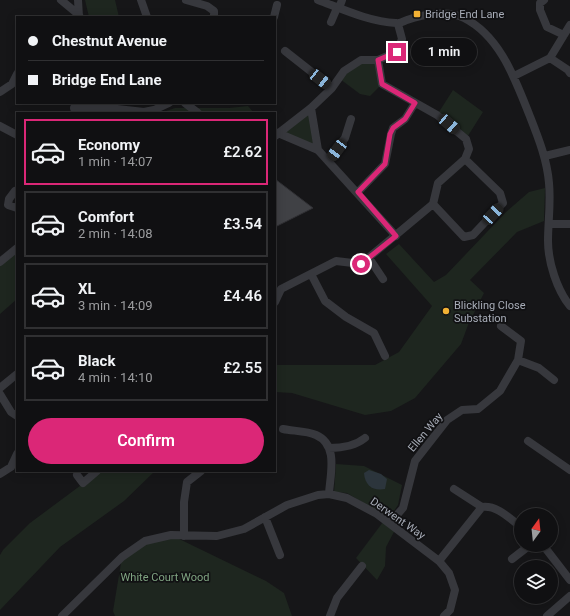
<!DOCTYPE html>
<meta charset="utf-8">
<style>
body{margin:0;font-family:Roboto,sans-serif;background:#19191b;color:#f1f3f6;height:100vh;display:flex;flex-direction:column;font-size:15px;white-space:nowrap}
*{box-sizing:border-box;margin:0}
p{font-size:13px;color:#9c9d9f}
.icon{flex:none;width:22px;height:22px;fill:none;stroke:currentColor;stroke-width:2;stroke-linecap:round;stroke-linejoin:round}
.map{position:relative;flex:1;overflow:hidden}
.panel{position:absolute;left:16px;top:112px;width:260px;height:360px;display:flex;flex-direction:column;background:#101012;border-radius:0px;box-shadow:0 2px 10px #0003,0 0 0 1px #303032}
.panel>*{flex:none}
.guide{position:absolute;left:16px;top:16px;width:260px;height:88px;border-radius:0px;box-shadow:0 2px 10px #0003,0 0 0 1px #303032;display:grid;align-content:center;height:88px;padding:0 12px;background:#101012}
.needle{width:26px;rotate:15deg}
.buttons{position:absolute;left:514px;top:508px;display:grid;gap:8px}
.buttons a{display:grid;place-items:center;width:44px;height:44px;border-radius:50%;background:#101012;box-shadow:0 2px 10px #0003,0 0 0 1px #303032;font-size:20px}
.end{position:absolute;width:18px;height:18px;margin:-9px;border:5px solid #db2777;background:#fff;box-shadow:0 0 0 2px #fff}
.from{border-radius:50%}
.bubble{position:absolute;height:28px;border-radius:14px;background:#101012;box-shadow:0 2px 10px #0003,0 0 0 1px #303032;font-size:13px;font-weight:600;line-height:28px;text-align:center}
.car{position:absolute;width:12px;height:24px;margin:-12px -6px;border-radius:5px;box-shadow:0 0 3px 1px #0007;background:linear-gradient(#222 24%,#8ab4d8 0 40%,#222 0 76%,#8ab4d8 0 86%,#222 0)}
.guide b{display:flex;align-items:center;gap:14px;height:38px;font-size:15px}
.guide b+b{border-top:1px solid #303032}
.guide i{width:10px;height:10px;background:#f1f3f6}
ul{padding:7px 0 0;list-style:none}
li{display:flex;align-items:center;gap:12px;height:66px;margin:0 8px 6px;padding:0 4px;border:2px solid #303032;border-radius:0px}
li div{flex:1}
li b{display:block;font-size:15px}
li em{font-style:normal;font-weight:600}
li.current{border-color:#db2777}
li>.icon{width:36px;height:36px;stroke-width:1.5}
.cta{display:flex;gap:8px;margin-top:auto;padding:8px 12px}
.cta a{flex:1;height:46px;border-radius:24px;background:#db2777;color:#fff;font-size:16px;font-weight:600;line-height:46px;text-align:center}
.map>svg:first-child{display:block}
</style>
<div class="map">
<svg width="570" height="616" viewBox="0 0 570 616">
<rect width="100%" height="100%" fill="#161618"/>
<path fill="#1e261f" d="M85 0H115L119 17H89Z
M361 60H378L382 84 370 96 360 94 340 79Z
M453 90 483 112 466 139 437 115Z
M248 106 254 113H160L175 108H229Z
M311 108 318 150 278 133Z
M545 188 544 221 517 232 470 280 484 293 468 325 461 344 415 398 391 411 365 415 292 393 275 392V365H375L399 352 432 306 386 254 399 244 434 282 446 275 506 212 529 192Z
M17 250V299L0 314V262Z
M336 464 364 466 402 485 398 505 389 518 347 493 334 492Z
M100 471H155L124 501 60 547 0 610V555L3 550 30 523Z
M383 522 396 528 386 547 385 566 377 580 356 558Z
M171 535 266 581 284 593 292 616H115L113 611 122 557 145 541Z"/>
<path fill="#2c353c" d="M369 470 381 474 387 479 385 489C373 491 365 486 364 473Z"/>
<path fill="#404145" stroke="#303034" d="M275 179 313 208 275 227Z"/>
<g fill="none" stroke-linecap="round" stroke-linejoin="round">
<path stroke="#37383d" stroke-width="8" d="M61 0 79 15
M78 0 79 17
M141 0 147 17
M186 0 207 6 214 11V17
M318 0C342 9 370 22 396 23 400 24 404 21 407 20 424 14 448 10 464 18 500 36 515 79 529 114 538 137 547 159 549 183 551 203 548 222 548 241 548 262 557 290 570 306
M544 0 540 3V10L547 27 564 35
M339 8 342 0
M274 17 277 5
M331 22 337 8
M285 51 332 88
M550 58 568 70 570 73
M514 76 550 58 570 25
M0 92 12 84 17 74
M185 103 198 113
M74 108 99 107 144 112 154 110 169 103
M311 108 318 150
M0 126 17 135
M278 133 318 150 396 236
M275 136 311 108 332 88 344 71 361 60H378L397 52 402 39 398 24
M545 156 570 150
M328 161 345 138 351 119
M15 191 9 199 8 205 17 208
M358 192 385 164 391 134 393 128 405 119 415 103
M433 204 464 237 473 235 503 203 500 193 465 159
M549 224H570
M369 258 383 279
M0 262 17 248
M311 274 325 301 346 317 374 333 385 356
M275 302 281 289 336 261 361 264 433 204 438 183 465 159 469 149 466 139 437 115 382 84 378 60
M518 360 539 368 554 380
M0 388 17 374
M0 394 11 412 17 416
M283 429C293 431 307 431 316 435 339 445 330 475 329 494
M528 441 570 470
M329 448C342 448 355 446 365 438
M0 474 11 467 17 454
M77 475 83 483 97 471
M454 489 482 507
M265 517 280 555
M390 523 403 508 415 461 447 420 462 410 478 409 500 391 518 360 521 341 501 326
M184 536V502L187 482 201 471
M543 545 570 580
M512 559 530 545
M439 561 482 507C497 505 509 518 521 527
M62 616 122 557 145 541 171 535 217 536 244 529 287 505 318 495 329 494 347 498 377 514 439 561 449 573 455 590 450 610 444 616
M330 616 337 598 362 566
M547 616 570 596"/>
</g>
<g fill="none" stroke-linecap="round" stroke-linejoin="round">
<path stroke="#db2777" stroke-width="5" d="M361 264 396 236 358 192 385 164 390 134 393 128 405 119 415 103 382 84 378 60 397 52"/>
</g>
<g fill="#f2b134" stroke="#111113" stroke-width="1.5">
<rect x="413" y="10" width="8" height="8" rx="2"/>
<circle cx="446" cy="311" r="4"/>
</g>
<g text-anchor="middle" stroke-width="3.5" stroke-linejoin="round" paint-order="stroke">
<g font-size="11" fill="#a8adb8" stroke="#111113" text-anchor="start">
<text x="425" y="18">Bridge End Lane</text>
<text x="454" y="309">Blickling Close<tspan x="454" dy="13">Substation</tspan></text>
</g>
<g font-size="11" fill="#a8adb8" stroke="#111113">
<text transform="translate(425 432) rotate(-50)" y="4">Ellen Way</text>
<text transform="translate(398 518) rotate(35)" y="4">Derwent Way</text>
</g>
<g font-size="11" fill="#7fa381" stroke="#111113">
<text x="165" y="581">White Court Wood</text>
</g>
</g>
</svg>
<div class="buttons">
<a><svg class="needle" viewBox="-14 -14 28 28"><path d="M0-13l5 13h-10z" fill="#e53935"/><path d="M0 13l5-13h-10z" fill="#9c9d9f"/></svg></a>
<a><svg class="icon" aria-label="layers" viewBox="0 0 24 24"><path d="M12 4l9 5-9 5-9-5zM3 14l9 5 9-5"/></svg></a>
</div>
<i class="end from" style="left:361px;top:264px"></i>
<i class="end" style="left:397px;top:52px"></i>
<div class="bubble" style="left:411px;top:38px;width:66px">1 min</div>
<i class="car" style="left:320px;top:79px;rotate:128deg"></i>
<i class="car" style="left:449px;top:124px;rotate:131deg"></i>
<i class="car" style="left:337px;top:150px;rotate:217deg"></i>
<i class="car" style="left:493px;top:214px;rotate:43deg"></i>
<div class="guide">
<b><i class="from"></i>Chestnut Avenue</b>
<b><i></i>Bridge End Lane</b>
</div>
<section class="panel">
<ul>
<li class="current"><svg class="icon" aria-label="car" viewBox="0 0 24 24"><path d="M5 17H2v-5l4-1 3-4h7l3 4 3 1v5h-3M9 17h6M6 11h13"/><circle cx="7" cy="17" r="2"/><circle cx="17" cy="17" r="2"/></svg><div><b>Economy</b><p>1 min · 14:07</p></div><em>£2.62</em></li>
<li><svg class="icon" aria-label="car" viewBox="0 0 24 24"><path d="M5 17H2v-5l4-1 3-4h7l3 4 3 1v5h-3M9 17h6M6 11h13"/><circle cx="7" cy="17" r="2"/><circle cx="17" cy="17" r="2"/></svg><div><b>Comfort</b><p>2 min · 14:08</p></div><em>£3.54</em></li>
<li><svg class="icon" aria-label="car" viewBox="0 0 24 24"><path d="M5 17H2v-5l4-1 3-4h7l3 4 3 1v5h-3M9 17h6M6 11h13"/><circle cx="7" cy="17" r="2"/><circle cx="17" cy="17" r="2"/></svg><div><b>XL</b><p>3 min · 14:09</p></div><em>£4.46</em></li>
<li><svg class="icon" aria-label="car" viewBox="0 0 24 24"><path d="M5 17H2v-5l4-1 3-4h7l3 4 3 1v5h-3M9 17h6M6 11h13"/><circle cx="7" cy="17" r="2"/><circle cx="17" cy="17" r="2"/></svg><div><b>Black</b><p>4 min · 14:10</p></div><em>£2.55</em></li>
</ul>
<div class="cta"><a>Confirm</a></div>
</section>
</div>
